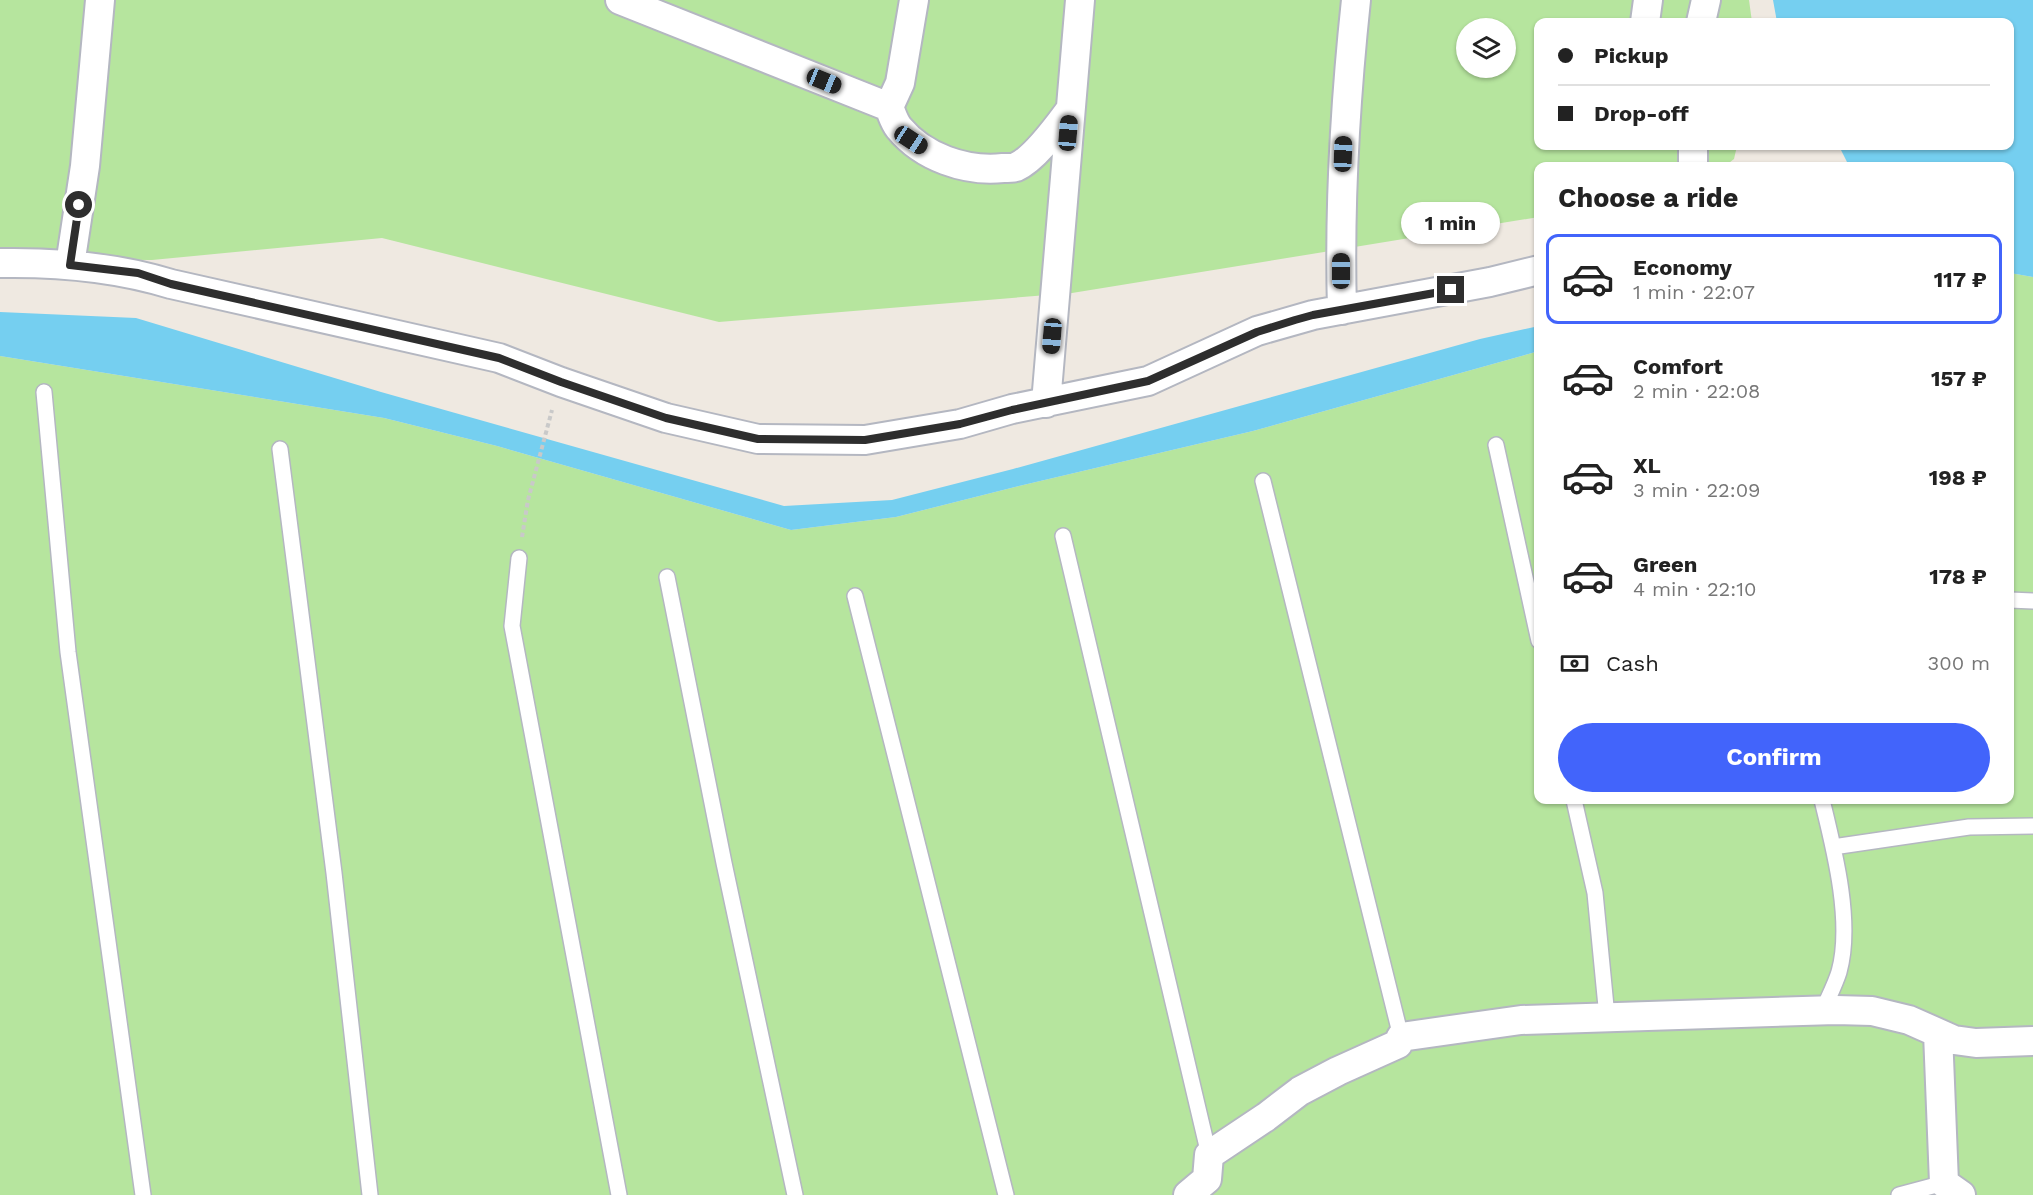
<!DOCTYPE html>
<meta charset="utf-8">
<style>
body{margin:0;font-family:"Work Sans",sans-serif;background:#f6f6f6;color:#222;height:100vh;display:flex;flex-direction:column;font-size:22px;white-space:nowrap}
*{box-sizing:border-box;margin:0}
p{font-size:20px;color:#767676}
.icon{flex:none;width:33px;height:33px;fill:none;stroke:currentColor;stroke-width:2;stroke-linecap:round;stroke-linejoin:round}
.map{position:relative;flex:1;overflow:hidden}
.panel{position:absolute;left:1534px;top:162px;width:480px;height:642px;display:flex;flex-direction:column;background:#fff;border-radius:12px;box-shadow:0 2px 4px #0004}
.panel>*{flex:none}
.banner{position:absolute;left:1534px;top:18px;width:480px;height:132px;border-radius:12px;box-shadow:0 2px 4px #0004;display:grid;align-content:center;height:132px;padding:0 24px;background:#fff}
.controls{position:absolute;left:1456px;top:18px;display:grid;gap:12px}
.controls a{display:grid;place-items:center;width:60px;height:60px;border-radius:50%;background:#fff;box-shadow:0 2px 4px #0004;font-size:30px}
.end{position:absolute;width:27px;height:27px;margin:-14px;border:8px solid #2e2e2e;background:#fff;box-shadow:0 0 0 3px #fff}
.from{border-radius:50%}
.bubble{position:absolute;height:42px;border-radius:21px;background:#fff;box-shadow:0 2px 4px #0004;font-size:20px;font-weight:700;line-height:42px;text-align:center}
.car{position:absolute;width:18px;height:36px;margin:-18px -9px;border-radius:8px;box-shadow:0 0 4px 2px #0007;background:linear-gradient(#222 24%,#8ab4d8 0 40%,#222 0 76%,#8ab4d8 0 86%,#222 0)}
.banner b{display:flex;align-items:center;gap:21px;height:57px;font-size:22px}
.banner b+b{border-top:2px solid #e0e0e0}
.banner i{width:15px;height:15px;background:#222}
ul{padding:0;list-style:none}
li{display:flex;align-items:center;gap:18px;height:90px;margin:0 12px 9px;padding:0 12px;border:3px solid transparent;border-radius:12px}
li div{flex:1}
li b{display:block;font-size:22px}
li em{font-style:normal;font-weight:700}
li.active{border-color:#4264fb}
li>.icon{width:54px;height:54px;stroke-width:1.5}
h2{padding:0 24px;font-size:27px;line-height:72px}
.pay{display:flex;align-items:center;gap:15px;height:66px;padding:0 24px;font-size:22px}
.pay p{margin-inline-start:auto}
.primary-button{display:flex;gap:12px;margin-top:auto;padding:12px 24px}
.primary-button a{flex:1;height:69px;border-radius:36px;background:#4264fb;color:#fff;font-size:24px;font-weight:700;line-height:69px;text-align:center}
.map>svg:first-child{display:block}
</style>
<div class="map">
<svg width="2033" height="1195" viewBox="0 0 2033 1195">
<rect width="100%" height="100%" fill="#efe9e1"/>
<path fill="#b6e59e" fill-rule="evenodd" d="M0 0H1749L1752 22H1539V146H1737L1734 159 1725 166H1539V217L1072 293 719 322 382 238 152 260 0 259ZM1467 28H1506V68H1467Z
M2010 273 2033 277V1195H0V356L384 418 497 446 791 530 896 517 1019 486 1253 431 1539 351V800H2010Z"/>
<path fill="#75cff0" d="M1773 0H2033V277L2010 273V166H1849L1839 146H2010V22H1777Z
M0 312 136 318 381 392 784 506 892 500 1013 469 1480 339 1539 326V351L1253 431 1019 486 896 517 791 530 497 446 384 418 0 356Z"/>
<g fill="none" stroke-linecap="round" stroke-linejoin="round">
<defs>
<path id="service" d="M44 392 68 652 143 1195
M1496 445 1539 641
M280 449 334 873 370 1195
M1263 481 1401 1037
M1063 536 1209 1155
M519 558 512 626 619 1195
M667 577 724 863 795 1195
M855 596 1006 1195
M2010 600 2033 601
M1574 800 1595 893 1607 1017
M1822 800C1834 849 1853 922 1839 972 1835 985 1828 998 1823 1010
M1833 847 1969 827 2033 826
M1899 1195 1944 1183V1188"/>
<path id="minor" d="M620 0 889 107C892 114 894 122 899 128 923 157 965 172 1003 168 1007 168 1013 168 1016 167 1035 159 1058 126 1070 110
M1645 22 1648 0
M1701 22 1706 0
M889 107 900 83 914 0
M1693 146V166
M0 263C57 262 116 267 171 284L499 358 561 382 666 418 758 439 865 440 960 424 1012 409 1148 381 1257 331 1313 315 1490 282 1539 270
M70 265 85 166 100 0
M1342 310C1339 206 1345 103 1356 0
M1046 403 1080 0
M1938 1033 1944 1183 1961 1195
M1188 1195 1207 1179 1209 1155 1266 1117 1300 1091 1338 1071 1398 1044 1401 1037 1521 1020 1836 1010 1872 1011 1909 1020 1954 1040 1976 1043 2033 1041"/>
</defs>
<use href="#service" stroke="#b4b7c1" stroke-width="18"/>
<use href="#minor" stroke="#b4b7c1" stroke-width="32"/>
<path stroke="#c9c9c9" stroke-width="4" stroke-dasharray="4.5 3" stroke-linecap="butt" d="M522 537 528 500 552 410"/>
<use href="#service" stroke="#fff" stroke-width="15"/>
<use href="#minor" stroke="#fff" stroke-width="28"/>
</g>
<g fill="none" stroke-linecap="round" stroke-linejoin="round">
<path stroke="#2e2e2e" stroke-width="8" d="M79 205 70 265 138 273 171 284 499 358 561 382 666 418 758 439 865 440 960 424 1012 410 1148 381 1257 332 1295 320 1313 315 1451 290"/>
</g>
</svg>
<div class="controls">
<a><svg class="icon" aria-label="layers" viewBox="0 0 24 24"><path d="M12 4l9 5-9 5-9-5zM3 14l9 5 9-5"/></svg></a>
</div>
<i class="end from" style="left:79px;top:205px"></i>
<i class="end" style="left:1451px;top:290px"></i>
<div class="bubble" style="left:1401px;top:202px;width:99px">1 min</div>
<i class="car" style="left:824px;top:81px;rotate:112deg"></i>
<i class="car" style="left:1068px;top:133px;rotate:5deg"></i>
<i class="car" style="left:911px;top:140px;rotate:123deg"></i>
<i class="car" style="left:1343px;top:154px;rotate:2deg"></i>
<i class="car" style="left:1341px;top:271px;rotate:0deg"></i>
<i class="car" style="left:1052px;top:336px;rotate:185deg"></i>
<div class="banner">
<b><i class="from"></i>Pickup</b>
<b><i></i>Drop-off</b>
</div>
<section class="panel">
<h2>Choose a ride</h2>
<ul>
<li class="active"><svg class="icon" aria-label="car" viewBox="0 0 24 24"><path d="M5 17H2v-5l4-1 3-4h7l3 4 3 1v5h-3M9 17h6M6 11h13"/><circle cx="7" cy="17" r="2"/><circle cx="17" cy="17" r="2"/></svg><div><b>Economy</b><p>1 min · 22:07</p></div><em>117 ₽</em></li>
<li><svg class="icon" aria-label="car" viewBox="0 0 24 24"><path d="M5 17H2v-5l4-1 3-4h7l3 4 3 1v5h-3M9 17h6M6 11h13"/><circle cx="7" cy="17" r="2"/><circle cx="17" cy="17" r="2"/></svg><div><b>Comfort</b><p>2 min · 22:08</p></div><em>157 ₽</em></li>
<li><svg class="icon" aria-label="car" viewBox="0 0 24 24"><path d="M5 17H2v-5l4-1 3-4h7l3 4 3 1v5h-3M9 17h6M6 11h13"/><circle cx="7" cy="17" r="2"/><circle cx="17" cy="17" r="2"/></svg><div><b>XL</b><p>3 min · 22:09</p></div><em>198 ₽</em></li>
<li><svg class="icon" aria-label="car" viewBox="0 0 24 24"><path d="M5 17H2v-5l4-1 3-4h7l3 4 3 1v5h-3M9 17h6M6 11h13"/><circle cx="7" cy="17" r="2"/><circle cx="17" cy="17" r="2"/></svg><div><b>Green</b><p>4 min · 22:10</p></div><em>178 ₽</em></li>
</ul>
<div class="pay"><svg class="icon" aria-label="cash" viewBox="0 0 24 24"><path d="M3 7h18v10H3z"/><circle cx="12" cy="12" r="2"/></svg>Cash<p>300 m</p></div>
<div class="primary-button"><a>Confirm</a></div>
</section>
</div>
